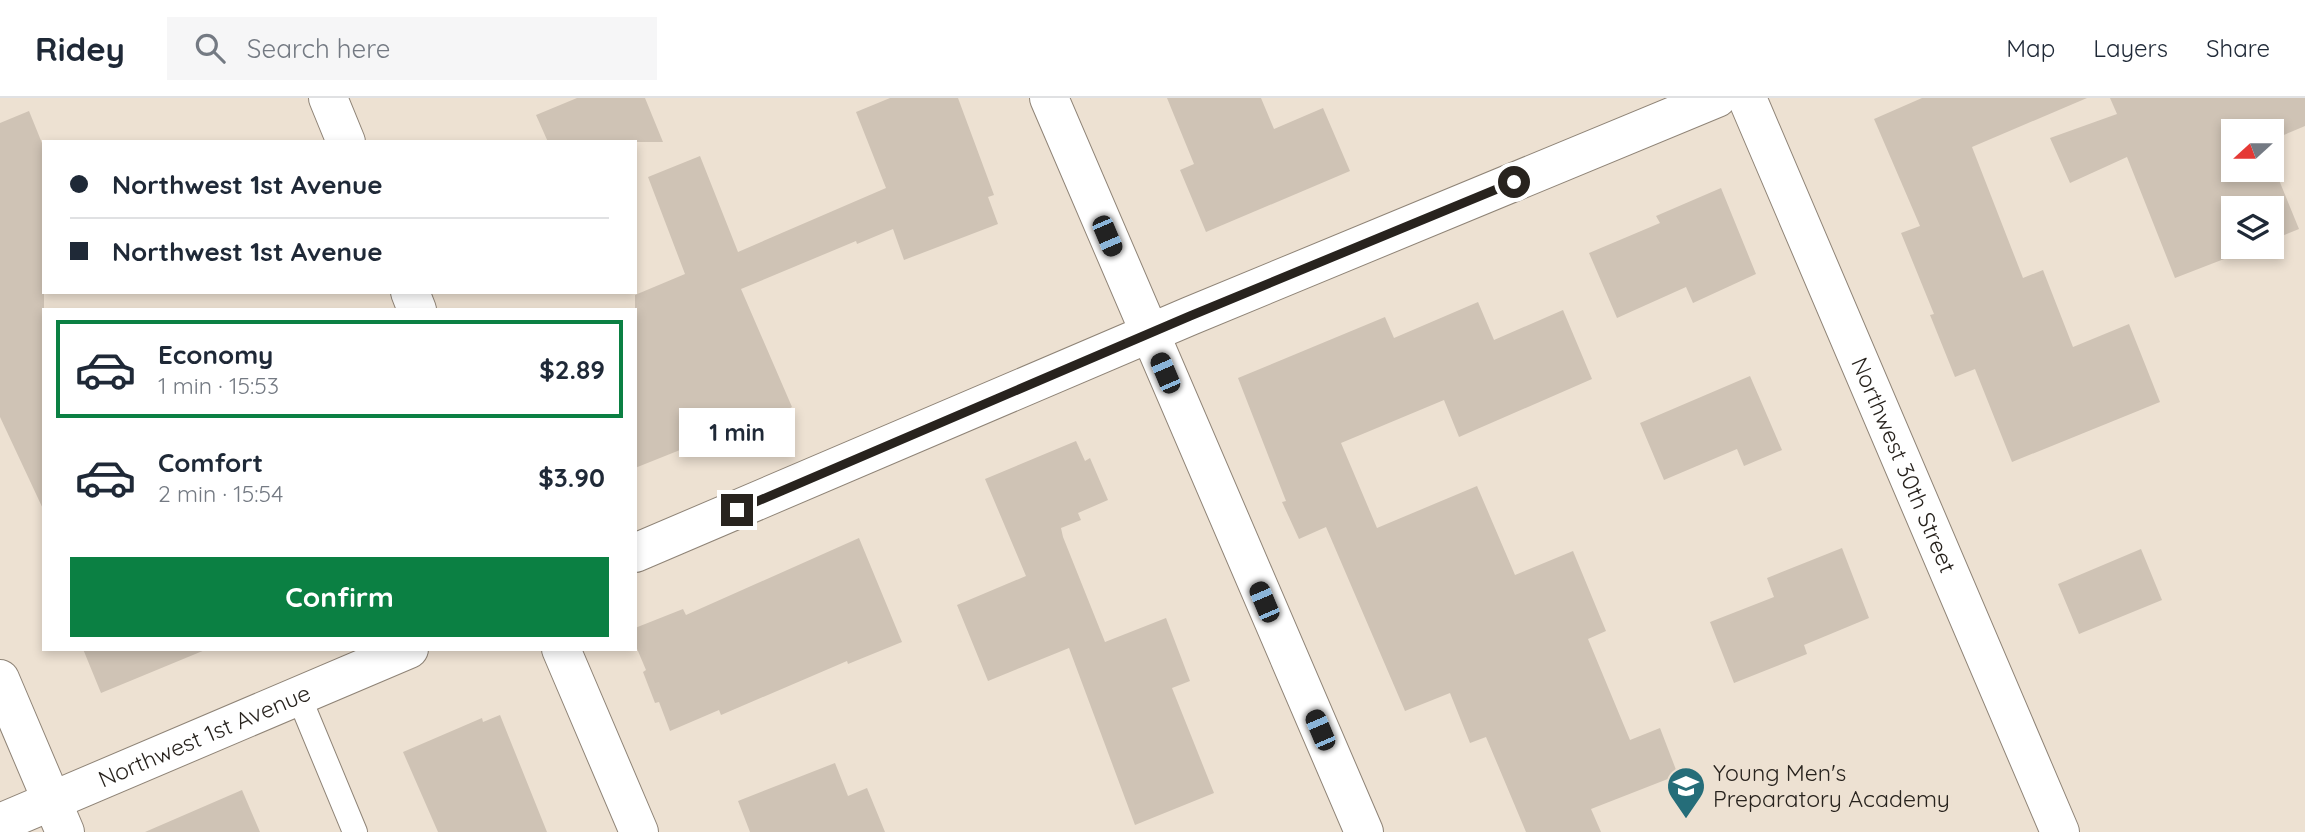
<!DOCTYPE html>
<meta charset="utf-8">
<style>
body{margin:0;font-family:Quicksand,sans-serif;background:#f6f6f7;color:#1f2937;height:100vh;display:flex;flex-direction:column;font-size:26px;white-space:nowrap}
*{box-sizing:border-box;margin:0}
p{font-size:23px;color:#747a83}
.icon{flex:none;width:38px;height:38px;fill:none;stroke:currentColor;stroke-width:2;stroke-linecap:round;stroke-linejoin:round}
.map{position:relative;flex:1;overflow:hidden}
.drawer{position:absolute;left:42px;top:210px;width:595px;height:343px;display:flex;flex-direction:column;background:#fff;border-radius:0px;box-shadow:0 4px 10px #0003}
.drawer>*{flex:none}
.hud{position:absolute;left:42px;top:42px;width:595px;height:154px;border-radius:0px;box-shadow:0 4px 10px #0003;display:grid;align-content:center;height:154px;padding:0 28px;background:#fff}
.needle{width:46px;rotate:249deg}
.controls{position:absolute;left:2221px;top:21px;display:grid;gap:14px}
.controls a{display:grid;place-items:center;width:63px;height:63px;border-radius:0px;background:#fff;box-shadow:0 4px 10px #0003;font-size:35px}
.end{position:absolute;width:32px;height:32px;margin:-16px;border:9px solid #28231e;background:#fff;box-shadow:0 0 0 4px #fff}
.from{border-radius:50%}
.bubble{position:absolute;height:49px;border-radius:0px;background:#fff;box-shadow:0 4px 10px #0003;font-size:23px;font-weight:700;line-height:49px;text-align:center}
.car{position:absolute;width:21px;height:42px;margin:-21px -10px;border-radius:9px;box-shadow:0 0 5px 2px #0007;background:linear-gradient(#222 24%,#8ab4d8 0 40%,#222 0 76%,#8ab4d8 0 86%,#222 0)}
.hud b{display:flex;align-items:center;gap:24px;height:66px;font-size:26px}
.hud b+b{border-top:2px solid #e0e1e3}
.hud i{width:18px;height:18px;background:#1f2937}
ul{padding:12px 0 0;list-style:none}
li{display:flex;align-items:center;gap:21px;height:98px;margin:0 14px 10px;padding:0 14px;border:4px solid transparent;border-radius:0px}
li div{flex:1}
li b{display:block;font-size:26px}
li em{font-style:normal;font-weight:700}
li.selected{border-color:#0b8043}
li>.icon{width:63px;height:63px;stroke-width:1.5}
.action{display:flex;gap:14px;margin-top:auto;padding:14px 28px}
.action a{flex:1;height:80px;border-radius:0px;background:#0b8043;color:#fff;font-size:28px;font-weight:700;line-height:80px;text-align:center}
header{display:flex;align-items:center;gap:42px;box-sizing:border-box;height:98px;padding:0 35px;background:#fff;border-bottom:2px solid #e0e1e3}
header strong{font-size:33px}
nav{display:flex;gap:38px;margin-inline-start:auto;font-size:24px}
.search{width:490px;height:63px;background:#f6f6f7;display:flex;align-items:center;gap:18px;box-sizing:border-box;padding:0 24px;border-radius:0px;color:#747a83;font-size:26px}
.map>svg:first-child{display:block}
</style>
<header>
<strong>Ridey</strong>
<div class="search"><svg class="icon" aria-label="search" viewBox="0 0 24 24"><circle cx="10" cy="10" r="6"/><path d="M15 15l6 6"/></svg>Search here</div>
<nav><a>Map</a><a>Layers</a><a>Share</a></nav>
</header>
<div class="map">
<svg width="2305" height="734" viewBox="0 0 2305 734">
<rect width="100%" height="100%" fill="#ede1d2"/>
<path fill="#cfc3b5" d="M577 0H645L663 44H548L536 17Z
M890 0H958L994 97 988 99 998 126 904 162 893 131 857 146 856 143 741 191 792 309 785 313 791 326 752 342 746 327 741 330 740 328 635 370V197L685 176 648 79 700 58 738 154 886 90 856 14Z
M1167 0H1261L1274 31 1323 10 1350 73 1206 134 1180 72 1194 66Z
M1922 0H2087L1972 49 2023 180 2043 172 2073 249 2129 226 2160 304 2012 364 1975 271 1955 279 1930 217 1934 216 1901 135 1920 128 1874 21Z
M2110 0H2305V28L2272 42V33H2233V72H2272V65L2299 131 2272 142V110H2233V149H2255L2175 180 2127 59 2070 85 2050 40 2117 16Z
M29 13 44 50V413L0 319V25Z
M1721 90 1756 176 1693 205 1686 189 1617 220 1589 155 1660 125 1656 118Z
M1478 204 1494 242 1563 212 1592 281 1459 339 1444 302 1341 345 1377 430 1477 388 1515 477 1573 453 1606 533 1588 541 1630 642 1660 630 1678 677 1591 711 1601 734H1526L1486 639 1470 645 1450 595 1405 613 1326 429 1299 441 1282 404 1286 403 1238 280 1385 219 1394 240Z
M1750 278 1782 352 1744 368 1737 351 1664 382 1640 325Z
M1076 343 1085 363 1090 360 1108 402 1078 415 1081 422 1061 430 1063 439 1105 544 1166 520 1190 583 1172 590 1214 695 1135 727 1069 550 988 583 957 507 1026 478 985 381Z
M859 440 902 544 848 566 847 563 721 617 719 612 670 633 659 604 655 605 643 574 646 572 635 546V530L683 511 686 517Z
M1842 450 1869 520 1804 547 1807 556 1734 585 1710 524 1774 499 1767 480Z
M2141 451 2162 502 2079 536 2058 486Z
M83 551H204L205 552 101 595Z
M500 617 547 734H438L403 654 482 620 483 624Z
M835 665 848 698 867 690 885 734H750L738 703Z
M242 692 260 734H145Z"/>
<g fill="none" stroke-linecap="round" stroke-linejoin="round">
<defs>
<path id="service" d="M299 599 355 734"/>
<g id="minor">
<path d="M328 0 346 44"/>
<path d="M1049 0 1364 734"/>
<path id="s1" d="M1747 0 2060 734"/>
<path d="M410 194 417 212"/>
<path d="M635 455 1190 218 1717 0"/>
<path d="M561 551 639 734"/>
<path d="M0 581 65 734"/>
<path id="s2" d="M0 725 409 551"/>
</g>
</defs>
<use href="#service" stroke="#8f8477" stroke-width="26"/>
<use href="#minor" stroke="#8f8477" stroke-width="40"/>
<use href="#service" stroke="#fff" stroke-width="24"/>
<use href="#minor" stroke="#fff" stroke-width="38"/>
</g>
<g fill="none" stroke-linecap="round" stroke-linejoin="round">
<path stroke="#28231e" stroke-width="9" d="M737 412 1190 218 1514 84"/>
</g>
<defs>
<symbol id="school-pin" viewBox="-11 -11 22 30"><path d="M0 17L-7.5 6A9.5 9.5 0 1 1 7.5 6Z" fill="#256d79" stroke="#ede1d2"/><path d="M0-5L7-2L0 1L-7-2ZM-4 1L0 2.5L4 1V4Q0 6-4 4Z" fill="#fff"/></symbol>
</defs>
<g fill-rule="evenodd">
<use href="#school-pin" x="1664" y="666" width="44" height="60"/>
</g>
<g text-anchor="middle" stroke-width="6" stroke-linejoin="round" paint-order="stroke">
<g font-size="23" fill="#28231e" stroke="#ede1d2">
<text dy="8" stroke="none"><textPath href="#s1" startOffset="399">Northwest 30th Street</textPath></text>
<text dy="8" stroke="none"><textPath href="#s2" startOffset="222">Northwest 1st Avenue</textPath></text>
</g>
<g font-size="23" fill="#28231e" stroke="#ede1d2" text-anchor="start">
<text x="1713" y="683">Young Men's<tspan x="1713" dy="26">Preparatory Academy</tspan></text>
</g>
</g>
</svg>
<div class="controls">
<a><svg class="needle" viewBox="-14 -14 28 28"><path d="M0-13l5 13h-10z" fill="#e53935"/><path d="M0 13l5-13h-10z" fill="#747a83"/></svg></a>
<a><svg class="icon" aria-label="layers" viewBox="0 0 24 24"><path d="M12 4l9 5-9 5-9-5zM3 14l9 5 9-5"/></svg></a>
</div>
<i class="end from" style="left:1514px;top:84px"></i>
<i class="end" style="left:737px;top:412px"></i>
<div class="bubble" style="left:679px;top:310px;width:116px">1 min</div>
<i class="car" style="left:1107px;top:138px;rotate:157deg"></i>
<i class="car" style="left:1165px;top:275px;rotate:337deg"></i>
<i class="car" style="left:1264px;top:504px;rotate:337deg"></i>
<i class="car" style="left:1320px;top:632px;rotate:337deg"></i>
<div class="hud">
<b><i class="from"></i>Northwest 1st Avenue</b>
<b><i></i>Northwest 1st Avenue</b>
</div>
<section class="drawer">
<ul>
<li class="selected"><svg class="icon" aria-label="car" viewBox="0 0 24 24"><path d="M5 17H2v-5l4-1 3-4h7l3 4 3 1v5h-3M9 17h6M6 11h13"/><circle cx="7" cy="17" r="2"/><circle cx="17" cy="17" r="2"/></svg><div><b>Economy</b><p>1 min · 15:53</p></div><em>$2.89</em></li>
<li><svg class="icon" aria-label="car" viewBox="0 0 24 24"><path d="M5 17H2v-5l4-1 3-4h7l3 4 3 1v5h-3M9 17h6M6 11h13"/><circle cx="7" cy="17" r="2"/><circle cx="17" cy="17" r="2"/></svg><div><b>Comfort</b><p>2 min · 15:54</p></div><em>$3.90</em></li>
</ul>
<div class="action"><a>Confirm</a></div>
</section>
</div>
